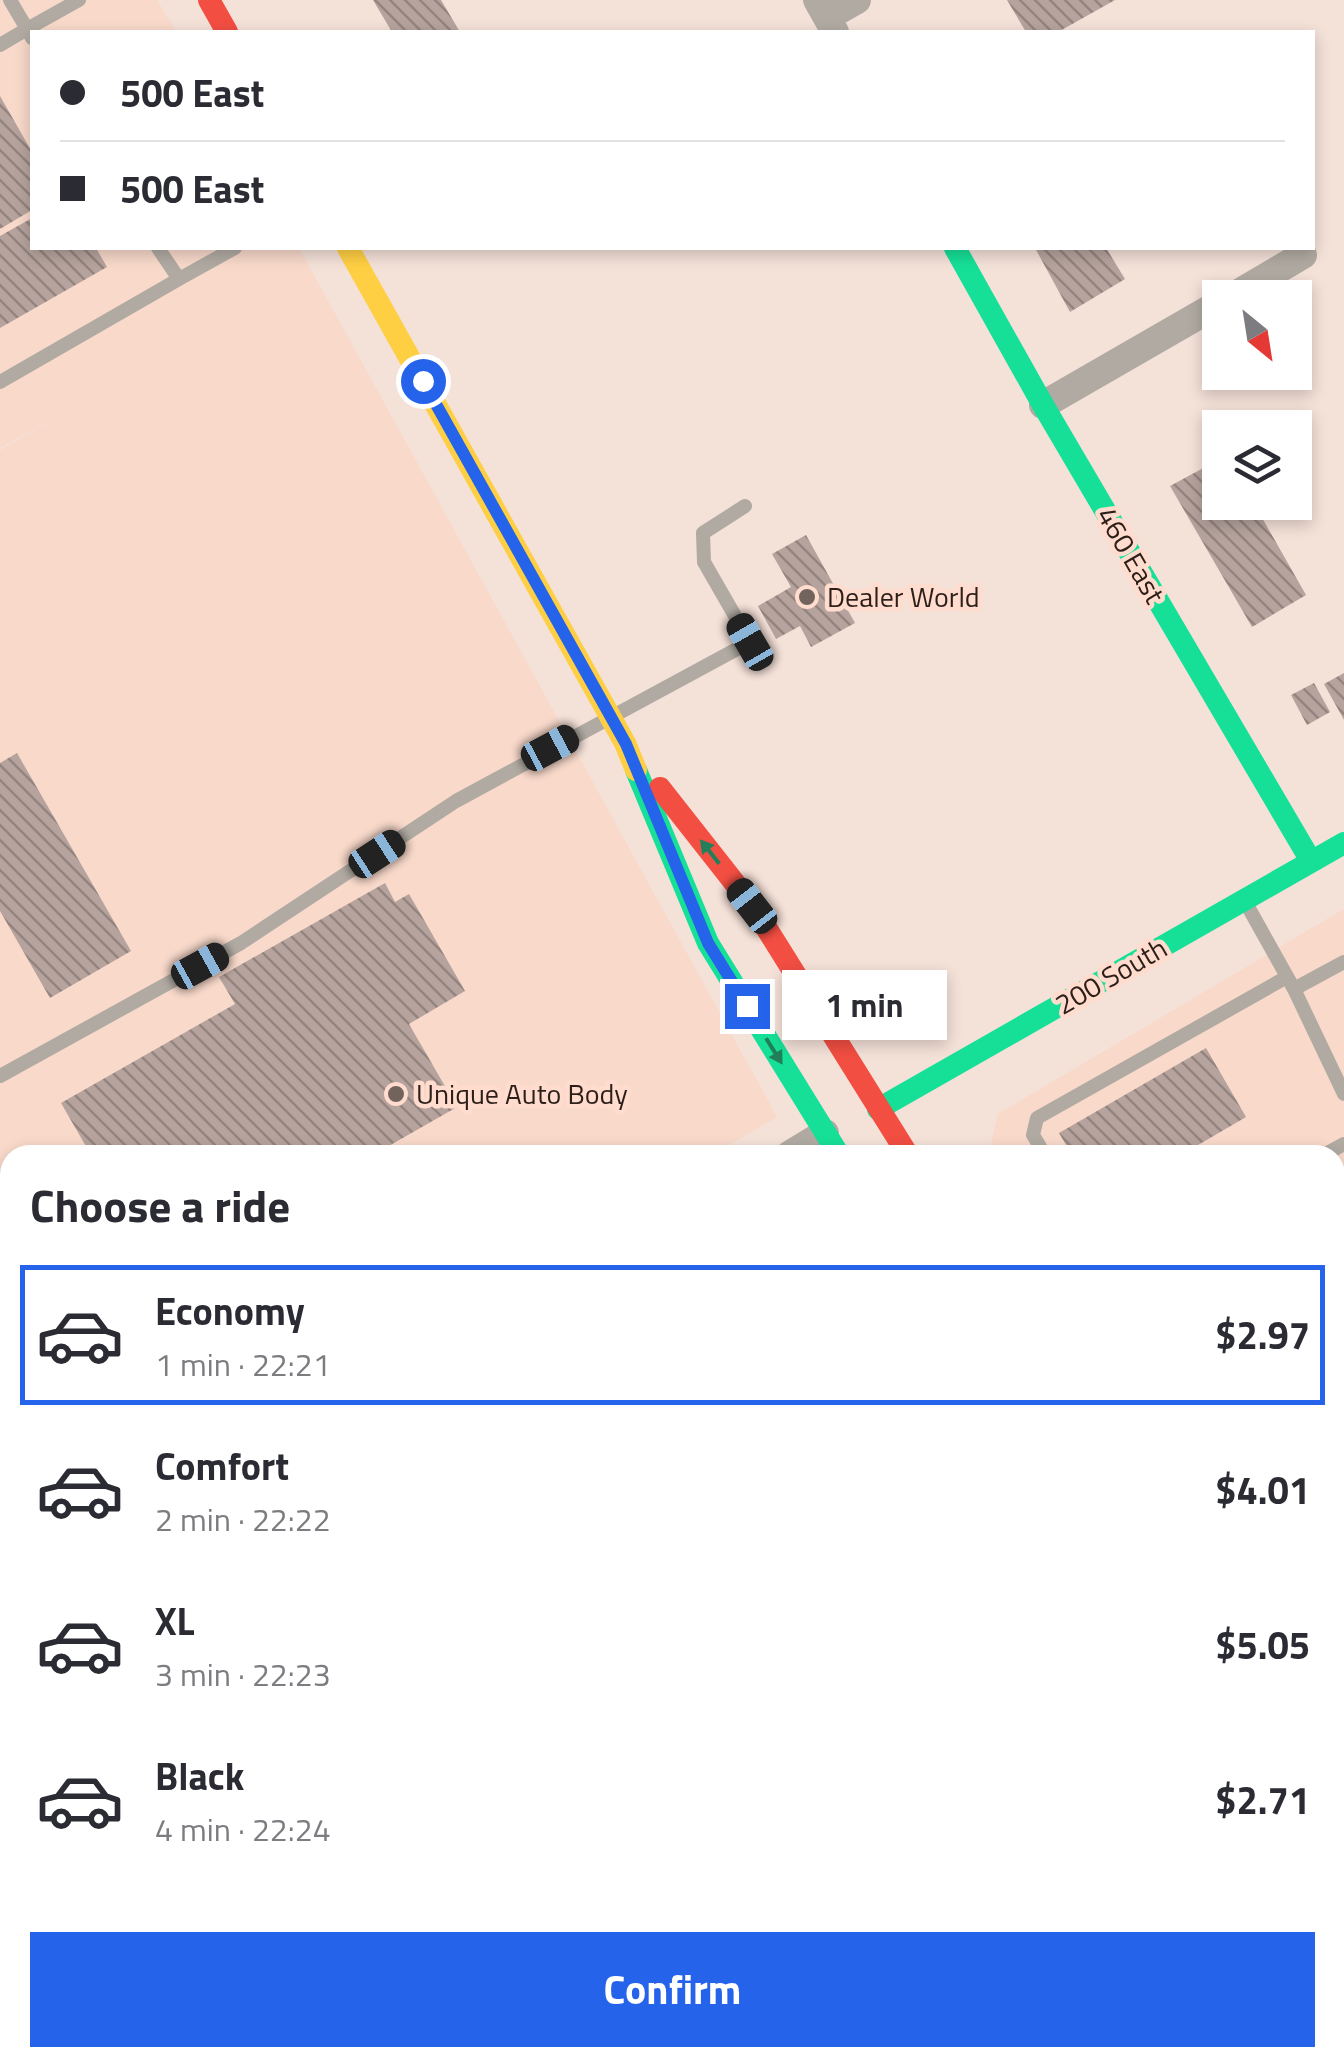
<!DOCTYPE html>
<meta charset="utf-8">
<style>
body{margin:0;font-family:"Titillium Web",sans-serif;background:#f7f7f7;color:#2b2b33;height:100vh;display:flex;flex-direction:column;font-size:38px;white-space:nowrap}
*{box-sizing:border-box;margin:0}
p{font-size:32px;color:#7c7c81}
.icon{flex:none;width:55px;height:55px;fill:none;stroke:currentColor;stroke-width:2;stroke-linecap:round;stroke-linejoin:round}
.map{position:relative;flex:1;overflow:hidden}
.drawer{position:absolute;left:0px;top:1145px;width:1345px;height:922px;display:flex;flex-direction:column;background:#fff;border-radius:30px 30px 0 0;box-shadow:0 5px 15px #0003}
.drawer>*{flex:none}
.guide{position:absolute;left:30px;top:30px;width:1285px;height:220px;border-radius:0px;box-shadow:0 5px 15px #0003;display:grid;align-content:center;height:220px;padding:0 30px;background:#fff}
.needle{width:65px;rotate:150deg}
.buttons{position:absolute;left:1202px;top:280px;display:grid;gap:20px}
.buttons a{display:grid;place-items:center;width:110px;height:110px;border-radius:0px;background:#fff;box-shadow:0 5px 15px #0003;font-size:50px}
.end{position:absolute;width:45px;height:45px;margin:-22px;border:12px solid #2563eb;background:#fff;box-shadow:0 0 0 5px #fff}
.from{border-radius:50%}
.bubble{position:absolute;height:70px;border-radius:0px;background:#fff;box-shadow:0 5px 15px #0003;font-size:32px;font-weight:700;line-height:70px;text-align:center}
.car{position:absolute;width:30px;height:60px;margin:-30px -15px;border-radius:12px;box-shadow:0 0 8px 2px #0007;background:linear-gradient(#222 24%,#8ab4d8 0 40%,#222 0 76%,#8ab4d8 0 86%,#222 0)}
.guide b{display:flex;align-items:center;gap:35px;height:95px;font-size:38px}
.guide b+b{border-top:2px solid #e1e1e2}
.guide i{width:25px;height:25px;background:#2b2b33}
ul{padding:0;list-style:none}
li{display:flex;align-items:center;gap:30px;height:140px;margin:0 20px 15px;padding:0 10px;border:5px solid transparent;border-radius:0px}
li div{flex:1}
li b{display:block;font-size:38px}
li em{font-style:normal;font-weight:700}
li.on{border-color:#2563eb}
li>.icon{width:90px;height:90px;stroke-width:1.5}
h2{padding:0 30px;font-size:45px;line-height:120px}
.primary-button{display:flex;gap:20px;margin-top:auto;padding:20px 30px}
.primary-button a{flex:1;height:115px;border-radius:0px;background:#2563eb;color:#fff;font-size:40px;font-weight:700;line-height:115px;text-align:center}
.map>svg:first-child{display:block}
</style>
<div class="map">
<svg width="1344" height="2066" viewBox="0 0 1344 2066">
<defs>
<pattern id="building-back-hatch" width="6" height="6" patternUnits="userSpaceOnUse" patternTransform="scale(2.5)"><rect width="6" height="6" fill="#b6a39d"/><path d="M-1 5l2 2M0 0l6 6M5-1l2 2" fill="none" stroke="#94847f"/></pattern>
</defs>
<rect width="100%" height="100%" fill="#f4e1d8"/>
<path fill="#f8d9ca" d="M0 0H157L176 32H32V248H299L777 1117 712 1155H10V1557L0 1563V450L80 404 0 448Z
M1344 909V1615H1342L1335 1614V1155L989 1153 998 1114Z
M10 1643V1778L0 1761V1648Z
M1335 1952 1344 1968V2066H265L301 2058H1335Z"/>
<path fill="url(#building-back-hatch)" d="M373 0H441L460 32H392Z
M1007 0H1115L1058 32H1026Z
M0 96 32 152V210L0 229Z
M32 218V248H96L107 267 0 328V236Z
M1035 248H1106L1125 279 1070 312Z
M1220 459V502H1253L1306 595 1252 627 1170 486Z
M806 535 855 623 811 647 800 626 776 639 758 606 791 587 772 554Z
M1344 673V720L1324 684Z
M1314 683 1330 712 1307 725 1291 695Z
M17 753 131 951 50 998 0 911V763Z
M385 883 395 902 409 894 465 991 409 1024 457 1107 373 1155H91L61 1103 235 1004 219 977Z
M1206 1048 1246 1117 1181 1155H1072L1059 1133Z
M0 1216 10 1233V1363L0 1368Z
M1335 1445 1344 1461V1483L1335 1488Z
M389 2058 391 2066H362V2064Z
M538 2058H583L585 2066H541Z
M847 2058H927L932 2066H852Z"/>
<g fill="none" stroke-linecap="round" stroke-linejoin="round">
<path stroke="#b0aaa2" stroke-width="14" d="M10 0 27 29 79 0
M0 45 27 29 32 38
M158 248 179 279 235 248
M0 382 179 279
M1247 905 1294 989 1344 1094
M1294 989 1344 962
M0 1076 241 943 456 801 750 642 704 562 703 533 745 506
M1045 1155 1033 1135 1037 1118 1287 977
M1324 1155 1344 1144
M1335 1279 1344 1295
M1335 1392 1344 1386
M1335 1428 1344 1429
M1335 1563 1344 1561
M737 2058 741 2066
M832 2058 837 2066
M950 2058 955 2066
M1024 2058 1043 2066
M1087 2066 1103 2058
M1130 2066 1146 2058"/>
<path stroke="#b0aaa2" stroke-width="28" d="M817 0 835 32
M827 17 857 0
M1230 298 1303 255
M1043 405 1220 303
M789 1155 825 1133
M0 1622 10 1616
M0 1884 10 1902"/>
<path stroke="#16e098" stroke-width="22" d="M955 248 1043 405 1311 861
M636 770 708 943 839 1155
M878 1109 1344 843
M0 2024 10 2022"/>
<path stroke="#ffcf43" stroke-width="22" d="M348 248 625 743 636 770
M1335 1722 1344 1719
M1335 1890 1344 1906"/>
<path stroke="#f24e42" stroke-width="22" d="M209 0 227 32
M660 788 752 905 908 1155"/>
</g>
<defs><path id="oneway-solid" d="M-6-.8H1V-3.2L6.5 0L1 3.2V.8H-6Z" transform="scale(2.5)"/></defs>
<g fill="#218059">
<use href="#oneway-solid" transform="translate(710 852) rotate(-128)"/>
<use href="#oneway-solid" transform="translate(774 1051) rotate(58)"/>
</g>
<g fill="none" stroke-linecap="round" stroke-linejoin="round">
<path stroke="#2563eb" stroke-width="12" d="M423 381 626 744 708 943 747 1006"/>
</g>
<g fill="#72635c" stroke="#ffdccd" stroke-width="4">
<circle cx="807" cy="597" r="10"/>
<circle cx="396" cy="1094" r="10"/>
</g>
<g text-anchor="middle" stroke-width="9" stroke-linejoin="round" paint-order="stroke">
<g font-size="28" fill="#2c1f1a" stroke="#ffdccd">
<text transform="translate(1131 555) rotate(60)" y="10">460 East</text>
<text transform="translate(1111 976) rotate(-30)" y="10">200 South</text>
</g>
<g font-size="28" fill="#2c1f1a" stroke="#ffdccd" text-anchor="start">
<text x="827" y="607">Dealer World</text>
<text x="416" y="1104">Unique Auto Body</text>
</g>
</g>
</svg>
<div class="buttons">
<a><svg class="needle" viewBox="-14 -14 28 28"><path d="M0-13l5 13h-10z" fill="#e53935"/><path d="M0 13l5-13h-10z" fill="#7c7c81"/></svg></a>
<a><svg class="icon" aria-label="layers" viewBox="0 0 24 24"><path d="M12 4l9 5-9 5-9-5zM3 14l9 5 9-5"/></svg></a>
</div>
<i class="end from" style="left:423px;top:381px"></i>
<i class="end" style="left:747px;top:1006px"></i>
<div class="bubble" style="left:782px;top:970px;width:165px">1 min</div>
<i class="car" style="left:750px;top:642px;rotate:330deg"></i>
<i class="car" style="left:550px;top:748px;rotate:62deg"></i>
<i class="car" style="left:377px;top:854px;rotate:57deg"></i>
<i class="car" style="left:752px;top:906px;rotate:322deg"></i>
<i class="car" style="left:200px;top:966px;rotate:61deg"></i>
<div class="guide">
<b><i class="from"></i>500 East</b>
<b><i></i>500 East</b>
</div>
<section class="drawer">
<h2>Choose a ride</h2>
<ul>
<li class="on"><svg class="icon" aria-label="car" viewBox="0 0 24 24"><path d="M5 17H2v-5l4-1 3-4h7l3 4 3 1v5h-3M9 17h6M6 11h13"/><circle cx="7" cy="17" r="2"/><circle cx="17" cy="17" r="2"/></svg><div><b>Economy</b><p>1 min · 22:21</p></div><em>$2.97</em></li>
<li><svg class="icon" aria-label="car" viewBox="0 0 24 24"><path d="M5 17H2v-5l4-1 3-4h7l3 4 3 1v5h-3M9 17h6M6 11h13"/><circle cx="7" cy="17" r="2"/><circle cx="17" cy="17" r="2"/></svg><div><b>Comfort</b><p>2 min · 22:22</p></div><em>$4.01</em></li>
<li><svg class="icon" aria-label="car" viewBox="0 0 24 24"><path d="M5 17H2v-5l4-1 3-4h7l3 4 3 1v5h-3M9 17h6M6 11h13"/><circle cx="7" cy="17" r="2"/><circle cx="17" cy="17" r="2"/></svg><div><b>XL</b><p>3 min · 22:23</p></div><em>$5.05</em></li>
<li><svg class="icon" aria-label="car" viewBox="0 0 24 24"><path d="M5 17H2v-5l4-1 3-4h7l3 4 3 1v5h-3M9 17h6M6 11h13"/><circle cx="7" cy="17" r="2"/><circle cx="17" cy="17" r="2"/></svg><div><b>Black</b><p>4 min · 22:24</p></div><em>$2.71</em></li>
</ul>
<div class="primary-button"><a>Confirm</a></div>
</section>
</div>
